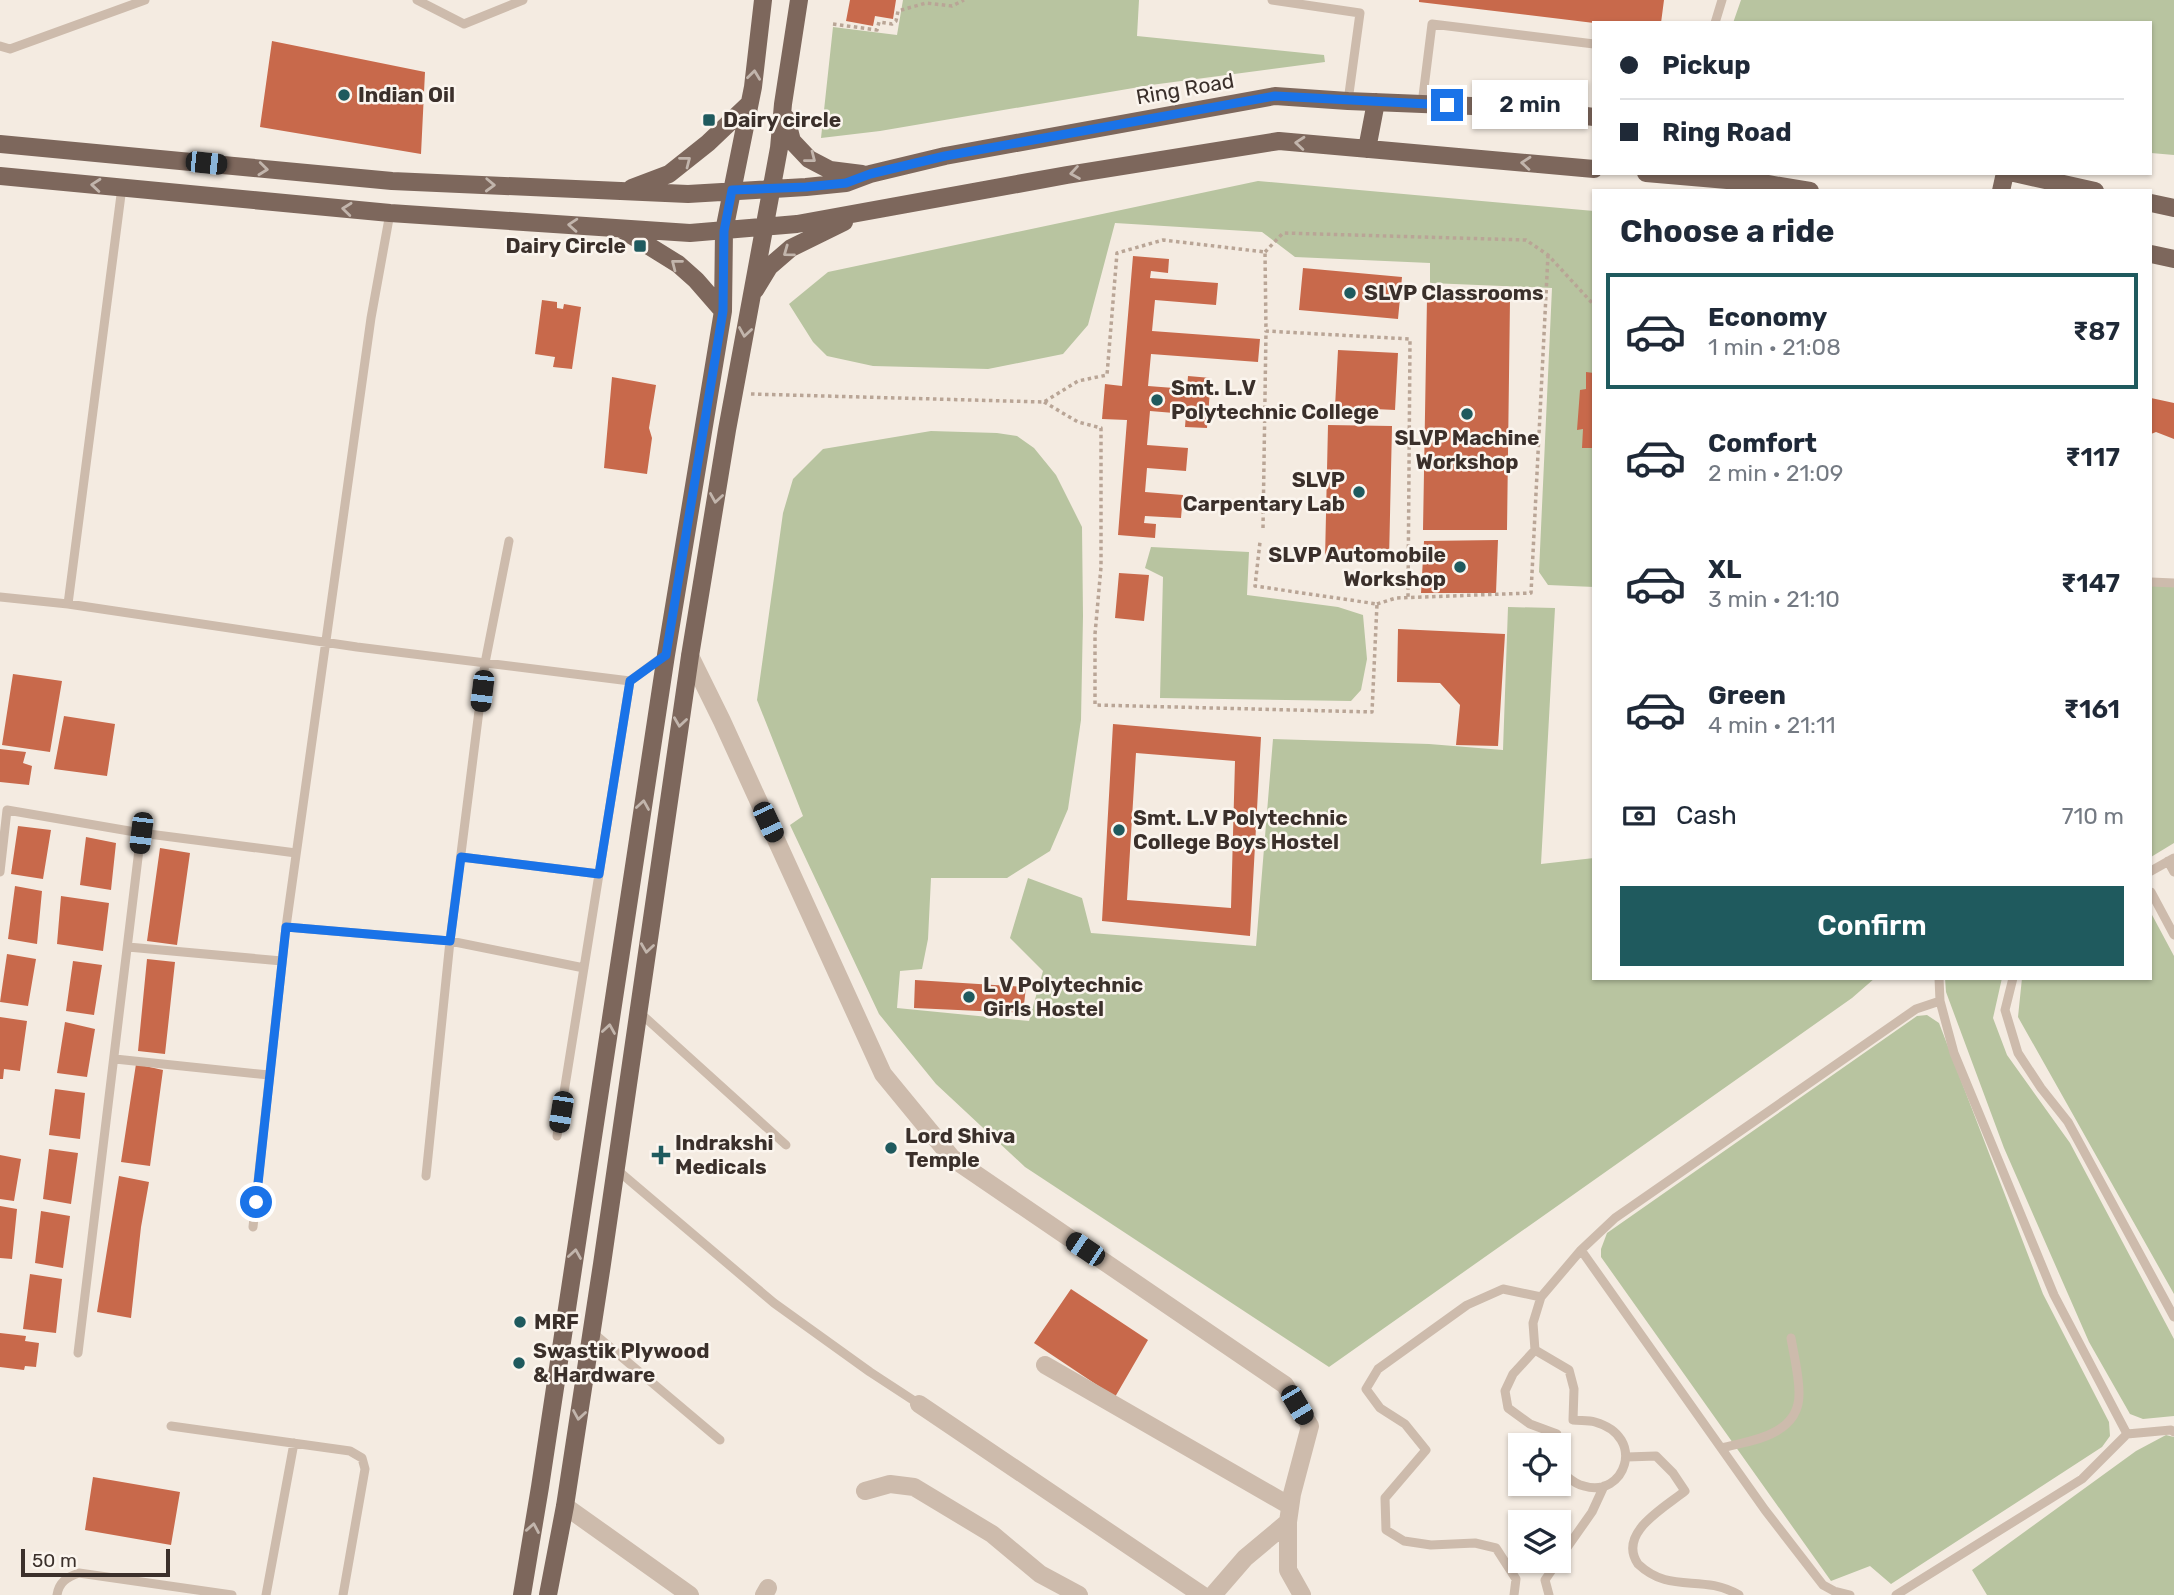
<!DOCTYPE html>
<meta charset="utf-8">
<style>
body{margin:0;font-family:Rubik,sans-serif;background:#f2f2f3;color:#1f2937;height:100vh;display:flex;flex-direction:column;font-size:26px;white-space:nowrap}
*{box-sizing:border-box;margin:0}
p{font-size:23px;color:#747a83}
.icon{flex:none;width:38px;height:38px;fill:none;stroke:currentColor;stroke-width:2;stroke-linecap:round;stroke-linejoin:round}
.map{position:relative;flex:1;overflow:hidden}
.details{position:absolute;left:1592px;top:189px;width:560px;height:791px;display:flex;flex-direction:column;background:#fff;border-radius:0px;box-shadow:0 2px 5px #0004}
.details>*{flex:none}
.hud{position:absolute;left:1592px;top:21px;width:560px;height:154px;border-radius:0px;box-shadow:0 2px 5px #0004;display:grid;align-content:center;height:154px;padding:0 28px;background:#fff}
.tools{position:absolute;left:1508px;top:1433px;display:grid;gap:14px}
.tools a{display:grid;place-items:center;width:63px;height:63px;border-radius:0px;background:#fff;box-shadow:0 2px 5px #0004;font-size:35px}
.scale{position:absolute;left:21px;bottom:18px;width:149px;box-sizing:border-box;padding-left:7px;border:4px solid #3b302b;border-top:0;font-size:19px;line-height:24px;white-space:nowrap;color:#3b302b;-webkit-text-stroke:5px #fbf5ee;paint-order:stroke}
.end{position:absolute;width:32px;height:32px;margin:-16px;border:9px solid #1a73e8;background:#fff;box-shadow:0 0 0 4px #fff}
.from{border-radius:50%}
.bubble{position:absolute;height:49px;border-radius:0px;background:#fff;box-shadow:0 2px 5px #0004;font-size:23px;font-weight:600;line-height:49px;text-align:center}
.car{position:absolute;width:21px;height:42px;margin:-21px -10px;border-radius:9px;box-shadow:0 0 5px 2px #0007;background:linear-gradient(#222 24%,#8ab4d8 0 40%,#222 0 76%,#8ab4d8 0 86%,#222 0)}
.hud b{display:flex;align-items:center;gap:24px;height:66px;font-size:26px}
.hud b+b{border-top:2px solid #e0e1e3}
.hud i{width:18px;height:18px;background:#1f2937}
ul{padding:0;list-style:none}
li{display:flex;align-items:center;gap:21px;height:116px;margin:0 14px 10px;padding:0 14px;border:4px solid transparent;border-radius:0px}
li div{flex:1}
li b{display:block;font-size:26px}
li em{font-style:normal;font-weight:600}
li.on{border-color:#1f5a5e}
li>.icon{width:63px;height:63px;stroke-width:1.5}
h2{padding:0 28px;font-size:32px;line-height:84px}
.pay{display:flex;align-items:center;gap:18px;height:77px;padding:0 28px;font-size:26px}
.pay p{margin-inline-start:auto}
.cta{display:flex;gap:14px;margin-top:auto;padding:14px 28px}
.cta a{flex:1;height:80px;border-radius:0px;background:#1f5a5e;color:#fff;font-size:28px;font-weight:600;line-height:80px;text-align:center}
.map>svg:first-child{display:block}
</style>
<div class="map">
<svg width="2174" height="1595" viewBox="0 0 2174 1595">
<rect width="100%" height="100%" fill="#f4ebe1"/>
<path fill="#b8c4a0" d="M903 0H1139L1137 36 1324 55 1325 62 1151 85 880 131 821 138 833 27 897 35Z
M1741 0H2174V155L2151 153V23H1733Z
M1258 181 1594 211V587L1548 585 1539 572 1552 288 1430 283V263L1295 257 1262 232 1115 223 1088 325 1063 354 988 369 873 366 827 356 813 342 789 304 828 272Z
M931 431 997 433 1017 436 1034 448 1056 475 1082 527 1083 616 1081 720 1068 809 1050 851 1007 878H931L928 939 922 969 900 971 897 1008 1029 1021 1043 971 1010 938 1028 878 1082 898 1091 933 1256 946 1273 739 1429 744 1503 750 1508 607 1555 608 1541 864 1594 858V978H1875L1852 998 1329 1367 1025 1167 936 1084 879 1014 790 825 803 816 757 700 783 513 793 479 823 449Z
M1151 547 1249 552 1247 595 1338 607 1363 615 1367 659 1361 690 1351 701 1160 698 1163 577 1145 568Z
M2151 583 2174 584V843L2151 857Z
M2151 913 2174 956V1294L2018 1017 2022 978H2151Z
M1945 978H2002L1993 1018 2007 1055 2070 1143 2174 1339V1416L2143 1419 2130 1414 2089 1342 2004 1148 1946 992Z
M1927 1015 1939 1023 2043 1294 2109 1422 2110 1436 2102 1447 1891 1584 1870 1566 1831 1581 1601 1257V1249L1607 1233 1917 1016Z
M2166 1435 2174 1437V1595H1987L1972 1570 2136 1451Z"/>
<path fill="#c8694b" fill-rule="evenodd" d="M850 0H896L893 19 875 16 873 26 846 21Z
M1419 0H1664L1661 23H1594L1419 2Z
M272 41 425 72 421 154 260 127Z
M1133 256 1169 259 1168 273 1151 271 1150 278 1218 283 1216 305 1155 300 1152 331 1260 339 1258 362 1151 354 1148 386 1187 389 1188 376 1211 378 1207 428 1185 427 1186 414 1150 411 1147 445 1188 448 1186 471 1147 468 1145 492 1183 495 1181 518 1145 516 1144 523 1156 524 1155 538 1118 535 1127 420 1102 419 1105 384 1122 386Z
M1303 268 1402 277 1398 319 1299 310Z
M1427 298 1510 299 1507 530H1423Z
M542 300 557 302V308L563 309 564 304 581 307 572 369 553 367 555 357 535 354Z
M1338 350 1398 353 1395 410 1335 407Z
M1586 372 1594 373V448H1582L1583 429 1577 430 1580 390 1586 389Z
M612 377 656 385 649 428 652 438 647 474 604 468Z
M2151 398 2174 403V439L2156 432 2151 434Z
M1328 425 1392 426 1389 560 1325 559Z
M1498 540 1496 593H1421L1424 541Z
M1119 573 1149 575 1144 621 1115 618Z
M1398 629 1505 634 1498 746 1456 745 1460 705 1440 683 1397 682Z
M13 674 62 681 50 752 2 745Z
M64 716 115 724 107 776 54 769Z
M1113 724 1261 737 1250 936 1102 921ZM1136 753 1235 761 1231 908 1127 900Z
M0 749 26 752 23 763 32 766 29 785 0 782Z
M18 826 51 830 43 879 11 874Z
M86 837 116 843 111 890 80 885Z
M160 848 190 853 177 945 147 941Z
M15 886 42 891 37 944 8 939Z
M61 896 109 903 103 951 57 944Z
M7 954 36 959 28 1006 0 1002Z
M147 959 175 962 165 1054 138 1051Z
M73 961 102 965 94 1015 66 1011Z
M915 980 1026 987 1023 1013 914 1008Z
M0 1017 27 1021 20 1071 4 1069 3 1079H0Z
M65 1022 95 1029 87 1077 57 1073Z
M136 1064 163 1070 150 1166 121 1162Z
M55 1089 85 1093 80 1139 49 1135Z
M49 1149 78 1153 71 1204 43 1199Z
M0 1155 21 1159 14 1201 0 1199Z
M119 1176 149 1182 141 1227 131 1318 97 1312Z
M0 1206 17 1209 12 1259 0 1258Z
M41 1211 70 1216 63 1268 35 1263Z
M30 1274 62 1279 56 1333 23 1329Z
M1071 1289 1148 1340 1115 1397 1034 1343Z
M0 1333 26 1336 25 1341 39 1343 36 1367 25 1366 24 1370 0 1367Z
M93 1477 180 1492 171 1545 85 1530Z"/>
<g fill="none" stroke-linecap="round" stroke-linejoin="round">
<path stroke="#b9a596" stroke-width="3.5" stroke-dasharray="3.5 3.5" stroke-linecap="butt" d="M833 24 877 30 879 22 892 24 896 21 898 11 926 3 952 6 964 0
M1265 252 1283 233 1526 240 1548 255 1594 305
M751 394 1044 402 1078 381 1107 375 1117 253 1163 240 1265 252 1266 331 1410 339 1408 598
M1044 402 1078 422 1101 428V567L1095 634V705L1372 712 1377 604 1255 586 1260 542
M1263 528 1266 331
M1377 604 1396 598 1531 593 1548 255"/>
<path stroke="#cdbbac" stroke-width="9" d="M417 0 464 24 523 0
M1272 0 1360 13 1348 101
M1715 23 1722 0
M0 46 10 49 145 0
M1422 104 1432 24 1594 44
M122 187 68 604 357 647 630 681 664 656
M2151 582 2174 583
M0 597 68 604
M461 857 599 874
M2168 861 2174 872
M2151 871 2174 858
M0 872 7 810 141 833
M2151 892 2174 935
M286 927 450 941 584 968
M128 947 282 961
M2013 978 2005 1010 2018 1053 2041 1088 2068 1122 2174 1317
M639 1012 786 1145
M115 1059 269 1075
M557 1136 630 681
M616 1169 774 1303 870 1372 919 1404
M426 1176 450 941 485 663 509 541
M253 1227 286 927 371 318 390 213
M1581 1250 1765 1510 1823 1585 1834 1591 1850 1595
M592 1332 720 1440
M1535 1350 1569 1370 1574 1389 1573 1420C1580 1421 1588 1420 1595 1422 1648 1437 1624 1499 1584 1486 1577 1485 1570 1479 1565 1475L1559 1455
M78 1353 141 833 296 853
M171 1426 350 1451 362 1458 365 1469 343 1595
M2127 1434 2171 1430 2174 1432
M1558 1446 1557 1434 1530 1424 1508 1408 1505 1391 1513 1374 1535 1350 1533 1323 1541 1297 1581 1250 1615 1218 1916 1009 1940 1001
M1721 1448C1751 1441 1800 1435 1799 1393 1799 1375 1794 1356 1791 1338
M1627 1457 1656 1456 1673 1473 1685 1491C1664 1508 1617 1533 1638 1564 1671 1595 1701 1573 1739 1595
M1559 1559 1592 1512 1604 1486
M57 1595C59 1582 67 1577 79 1573L232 1595
M266 1595 294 1443
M1514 1595 1516 1579 1496 1548 1475 1543 1431 1545 1404 1541 1386 1530 1385 1498 1426 1450 1405 1424 1380 1408 1366 1389 1378 1369 1467 1305 1503 1289 1541 1297
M1549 1595 1545 1580 1558 1561
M1896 1595 2082 1479 2127 1434 2054 1295 1954 1053 1940 1001 1939 978"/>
<path stroke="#cdbbac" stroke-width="18" d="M690 656 722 721 883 1074 952 1158 1285 1385 1310 1426 1292 1494 1288 1522V1570L1302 1595
M1045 1365 1290 1506
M919 1404 1202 1595
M865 1491 890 1484 914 1487 992 1534 1040 1574 1079 1595
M565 1506 690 1595
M764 1595 768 1588
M1213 1595 1245 1558 1288 1522"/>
<path stroke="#7d675c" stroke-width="18" d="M786 118 792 141 809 159 830 170 862 174
M0 144 392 181 688 194 806 187 846 183 870 174 945 156 1275 96 1348 101 1521 108 1594 117
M1367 149 1376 102
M1646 173 1762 183 1810 191
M2014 173 2095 191
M0 176 390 213 690 233 797 224 1067 175 1279 141 1594 169
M632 188 669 174 708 143 749 104
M2001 191 2005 173
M2151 203 2174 208
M623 230 678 264 696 280 723 311
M2151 254 2174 259
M755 290 769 267 791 248 844 222
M522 1595 540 1487 666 655 723 311 724 231 753 87 763 0
M548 1595 565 1506 602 1264 690 656 727 430 779 148 783 104 799 0"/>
</g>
<defs><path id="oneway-chevron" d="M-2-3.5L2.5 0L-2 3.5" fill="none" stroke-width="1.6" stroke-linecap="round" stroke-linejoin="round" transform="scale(1.75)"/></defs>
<g stroke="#c2b5ac">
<use href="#oneway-chevron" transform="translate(754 75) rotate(-83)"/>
<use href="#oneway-chevron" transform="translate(1300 143) rotate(-175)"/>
<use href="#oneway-chevron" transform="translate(811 158) rotate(38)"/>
<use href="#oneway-chevron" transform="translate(686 161) rotate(-38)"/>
<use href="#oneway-chevron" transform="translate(1526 163) rotate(-175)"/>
<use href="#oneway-chevron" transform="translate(263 169) rotate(6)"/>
<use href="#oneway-chevron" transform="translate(1075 173) rotate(171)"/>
<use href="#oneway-chevron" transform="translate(96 185) rotate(-175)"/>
<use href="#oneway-chevron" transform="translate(490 185) rotate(2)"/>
<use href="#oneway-chevron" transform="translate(347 209) rotate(-174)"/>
<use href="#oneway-chevron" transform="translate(573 225) rotate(-176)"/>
<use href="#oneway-chevron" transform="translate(788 252) rotate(144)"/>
<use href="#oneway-chevron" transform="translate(676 264) rotate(-142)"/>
<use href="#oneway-chevron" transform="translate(745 332) rotate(99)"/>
<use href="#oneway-chevron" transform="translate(716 498) rotate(99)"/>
<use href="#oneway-chevron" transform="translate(680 722) rotate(98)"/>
<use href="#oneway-chevron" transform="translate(643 805) rotate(-81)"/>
<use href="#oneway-chevron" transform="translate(647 948) rotate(98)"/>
<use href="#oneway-chevron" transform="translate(609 1029) rotate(-81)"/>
<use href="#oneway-chevron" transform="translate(575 1254) rotate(-81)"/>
<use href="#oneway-chevron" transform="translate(579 1415) rotate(99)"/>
<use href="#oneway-chevron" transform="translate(533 1528) rotate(-80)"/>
</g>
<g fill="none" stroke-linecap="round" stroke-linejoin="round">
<path stroke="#1a73e8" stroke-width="9" d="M256 1202 286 927 450 941 461 857 599 874 630 681 666 655 723 311 724 231 732 190 806 187 846 183 870 174 945 156 1275 96 1447 105"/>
</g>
<g fill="#1f5a5e" stroke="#fbf5ee" stroke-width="2.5">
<circle cx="344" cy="95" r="7"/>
<rect x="702" y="113" width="14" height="14" rx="3.5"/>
<rect x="633" y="239" width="14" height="14" rx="3.5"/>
<circle cx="1350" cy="293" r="7"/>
<circle cx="1157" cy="400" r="7"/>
<circle cx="1467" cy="414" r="7"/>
<circle cx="1359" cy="492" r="7"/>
<circle cx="1460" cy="567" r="7"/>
<circle cx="1119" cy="830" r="7"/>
<circle cx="969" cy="997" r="7"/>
<circle cx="891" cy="1148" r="7"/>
<path d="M657.5 1144.5h7v7h7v7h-7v7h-7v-7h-7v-7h7z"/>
<circle cx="520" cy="1322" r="7"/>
<circle cx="519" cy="1363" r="7"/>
</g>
<g text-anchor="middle" stroke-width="5" stroke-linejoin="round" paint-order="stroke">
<g font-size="21" fill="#3b302b" stroke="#fbf5ee">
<text transform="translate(1185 89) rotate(-10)" y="7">Ring Road</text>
</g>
<g font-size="21" font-weight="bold" fill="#3b302b" stroke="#fbf5ee" text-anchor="start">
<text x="358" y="102">Indian Oil</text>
<text x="723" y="127">Dairy circle</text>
<text x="626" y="253" text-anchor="end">Dairy Circle</text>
<text x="1364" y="300">SLVP Classrooms</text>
<text x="1171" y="395">Smt. L.V<tspan x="1171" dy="24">Polytechnic College</tspan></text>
<text x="1467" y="445" text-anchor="middle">SLVP Machine<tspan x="1467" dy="24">Workshop</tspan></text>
<text x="1345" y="487" text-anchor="end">SLVP<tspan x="1345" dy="24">Carpentary Lab</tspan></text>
<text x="1446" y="562" text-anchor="end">SLVP Automobile<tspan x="1446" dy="24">Workshop</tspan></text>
<text x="1133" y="825">Smt. L.V Polytechnic<tspan x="1133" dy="24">College Boys Hostel</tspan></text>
<text x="983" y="992">L V Polytechnic<tspan x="983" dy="24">Girls Hostel</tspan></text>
<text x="905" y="1143">Lord Shiva<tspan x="905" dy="24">Temple</tspan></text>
<text x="675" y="1150">Indrakshi<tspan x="675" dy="24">Medicals</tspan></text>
<text x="534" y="1329">MRF</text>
<text x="533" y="1358">Swastik Plywood<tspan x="533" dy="24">&amp; Hardware</tspan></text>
</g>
</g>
</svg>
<div class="tools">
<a><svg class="icon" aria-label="locate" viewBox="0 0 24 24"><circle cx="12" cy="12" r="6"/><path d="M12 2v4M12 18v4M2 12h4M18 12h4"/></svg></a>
<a><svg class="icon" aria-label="layers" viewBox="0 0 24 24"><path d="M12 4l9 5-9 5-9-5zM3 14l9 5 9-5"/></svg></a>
</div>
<div class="scale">50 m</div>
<i class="end from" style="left:256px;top:1202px"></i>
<i class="end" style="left:1447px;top:105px"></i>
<div class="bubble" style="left:1472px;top:80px;width:116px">2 min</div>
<i class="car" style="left:206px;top:163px;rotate:96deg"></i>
<i class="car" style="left:482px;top:691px;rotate:187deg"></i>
<i class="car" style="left:768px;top:822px;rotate:155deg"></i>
<i class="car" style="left:141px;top:833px;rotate:187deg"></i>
<i class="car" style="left:561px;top:1112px;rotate:189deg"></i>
<i class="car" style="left:1085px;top:1249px;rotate:304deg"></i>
<i class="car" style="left:1297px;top:1405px;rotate:149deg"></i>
<div class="hud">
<b><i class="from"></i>Pickup</b>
<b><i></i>Ring Road</b>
</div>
<section class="details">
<h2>Choose a ride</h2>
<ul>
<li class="on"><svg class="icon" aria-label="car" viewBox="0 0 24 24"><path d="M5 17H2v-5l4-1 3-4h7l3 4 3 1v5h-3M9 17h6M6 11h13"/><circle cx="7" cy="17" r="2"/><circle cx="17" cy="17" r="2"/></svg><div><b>Economy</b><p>1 min · 21:08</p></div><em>₹87</em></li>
<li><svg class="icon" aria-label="car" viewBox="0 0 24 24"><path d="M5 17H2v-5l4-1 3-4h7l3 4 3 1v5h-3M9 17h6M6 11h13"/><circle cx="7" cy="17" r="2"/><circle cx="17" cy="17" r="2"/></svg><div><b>Comfort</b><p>2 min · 21:09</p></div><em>₹117</em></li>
<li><svg class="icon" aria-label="car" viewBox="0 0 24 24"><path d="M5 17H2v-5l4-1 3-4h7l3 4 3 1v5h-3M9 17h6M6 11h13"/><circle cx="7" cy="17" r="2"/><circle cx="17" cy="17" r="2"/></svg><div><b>XL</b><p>3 min · 21:10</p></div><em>₹147</em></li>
<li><svg class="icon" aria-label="car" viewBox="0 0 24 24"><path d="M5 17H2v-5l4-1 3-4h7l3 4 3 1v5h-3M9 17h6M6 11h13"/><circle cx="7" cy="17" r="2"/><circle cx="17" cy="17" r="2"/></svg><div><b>Green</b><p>4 min · 21:11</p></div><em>₹161</em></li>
</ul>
<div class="pay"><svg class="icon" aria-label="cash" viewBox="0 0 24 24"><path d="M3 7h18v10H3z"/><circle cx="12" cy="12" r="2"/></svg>Cash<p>710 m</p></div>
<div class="cta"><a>Confirm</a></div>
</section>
</div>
